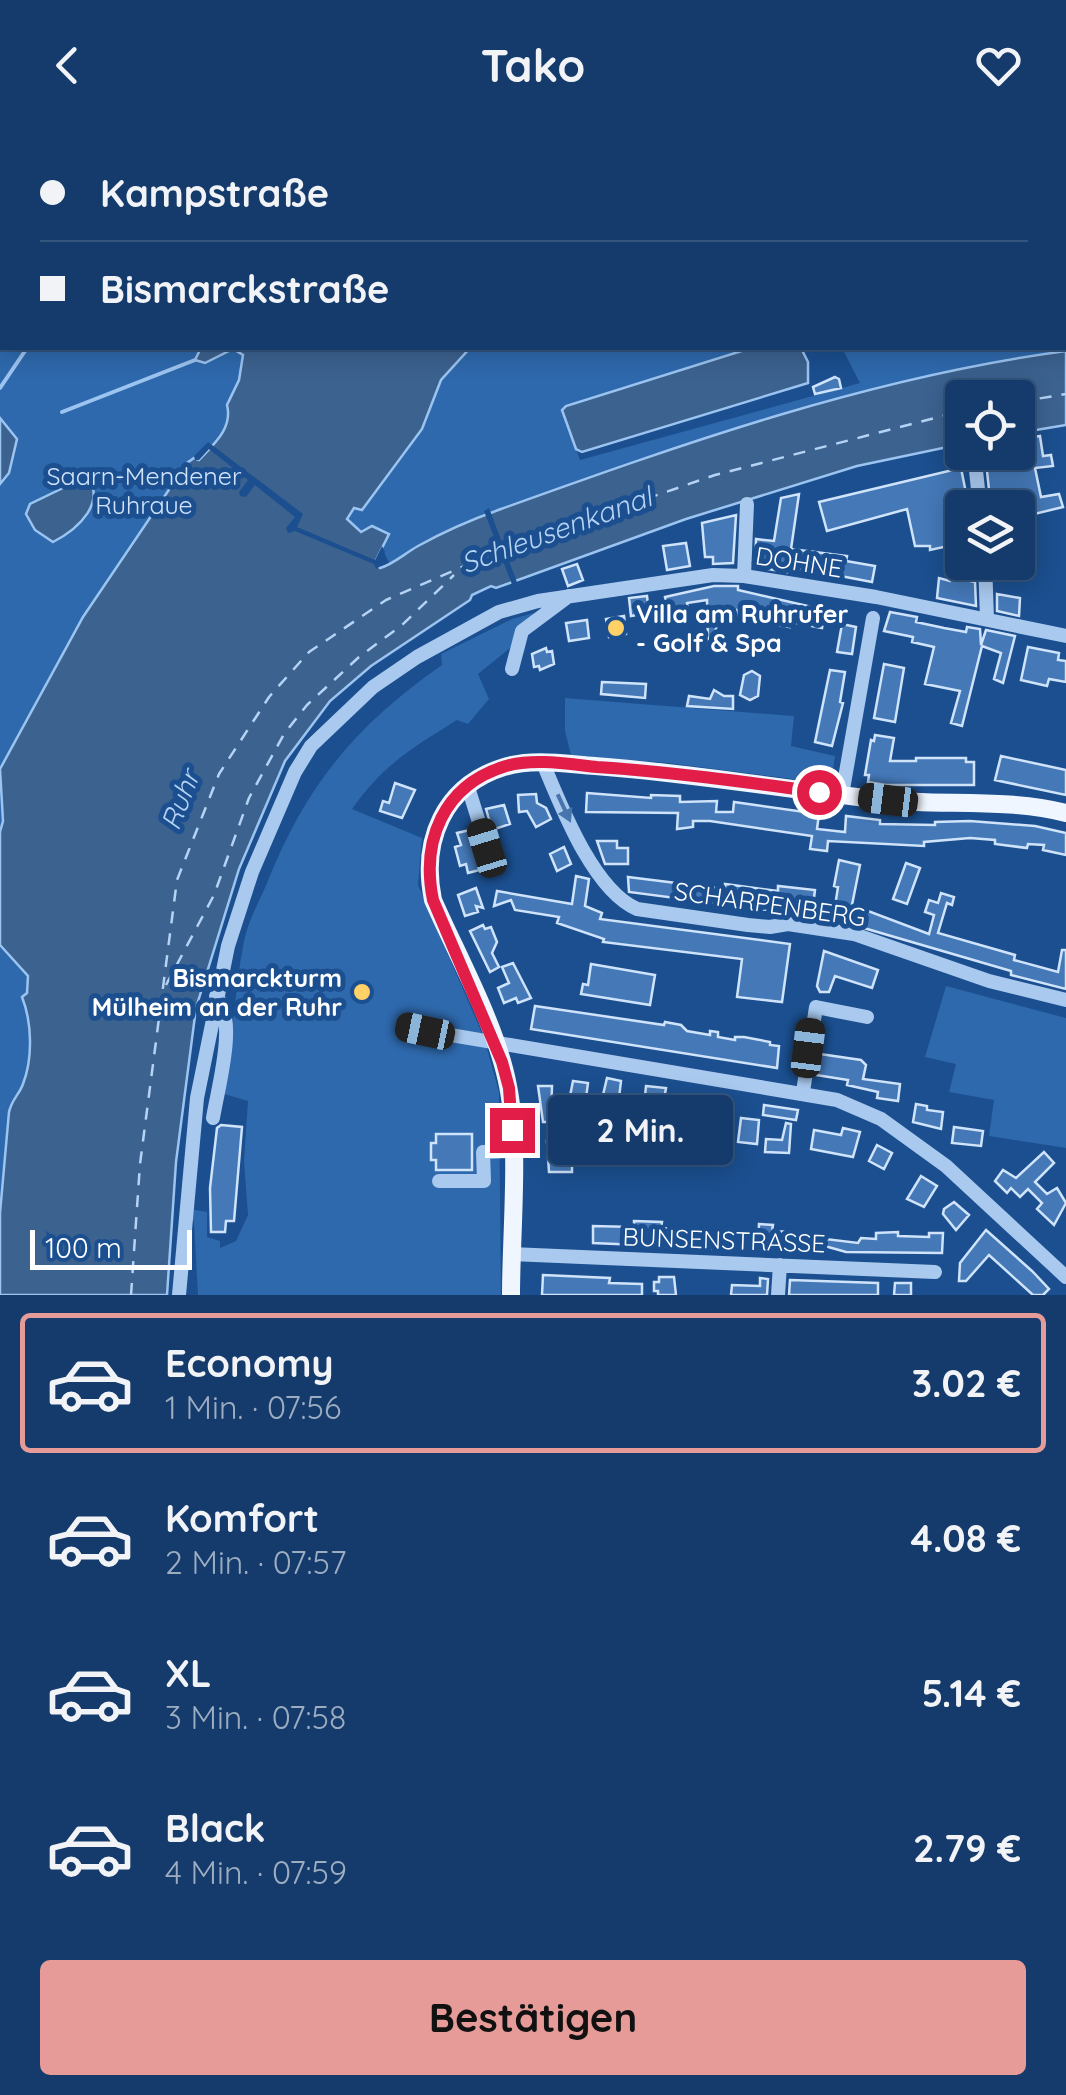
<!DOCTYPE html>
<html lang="de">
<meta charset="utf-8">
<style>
body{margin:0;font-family:Quicksand,sans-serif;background:#1d4271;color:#f1f3f6;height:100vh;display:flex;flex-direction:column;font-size:38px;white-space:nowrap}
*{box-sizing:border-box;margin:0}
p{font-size:32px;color:#9dadc1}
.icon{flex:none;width:55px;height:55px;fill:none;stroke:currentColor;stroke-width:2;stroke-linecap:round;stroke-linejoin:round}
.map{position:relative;height:1165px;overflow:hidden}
.panel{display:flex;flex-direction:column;background:#143b6b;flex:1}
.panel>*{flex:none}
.banner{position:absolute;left:0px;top:0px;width:1068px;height:220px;box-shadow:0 5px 25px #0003,0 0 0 2px #33557e;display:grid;align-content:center;height:220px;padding:0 40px;background:#143b6b}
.fabs{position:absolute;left:945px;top:250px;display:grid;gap:20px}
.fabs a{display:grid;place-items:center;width:90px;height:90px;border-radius:10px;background:#143b6b;box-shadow:0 5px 25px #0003,0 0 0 2px #33557e;font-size:50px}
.scale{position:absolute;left:30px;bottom:25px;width:162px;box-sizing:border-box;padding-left:10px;border:5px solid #fff;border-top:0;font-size:28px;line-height:35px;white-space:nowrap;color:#fff;-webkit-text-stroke:8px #1b4f8f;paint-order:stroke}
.end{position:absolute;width:45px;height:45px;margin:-22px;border:12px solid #e11d48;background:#fff;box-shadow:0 0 0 5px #fff}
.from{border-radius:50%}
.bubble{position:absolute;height:70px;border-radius:10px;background:#143b6b;box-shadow:0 5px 25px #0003,0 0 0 2px #33557e;font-size:32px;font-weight:800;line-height:70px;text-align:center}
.car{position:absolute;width:30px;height:60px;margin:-30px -15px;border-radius:12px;box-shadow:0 0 8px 2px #0007;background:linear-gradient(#222 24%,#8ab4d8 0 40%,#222 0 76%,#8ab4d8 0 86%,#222 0)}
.banner b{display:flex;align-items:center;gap:35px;height:95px;font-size:38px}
.banner b+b{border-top:2px solid #33557e}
.banner i{width:25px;height:25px;background:#f1f3f6}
ul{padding:18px 0 0;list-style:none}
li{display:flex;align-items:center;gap:30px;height:140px;margin:0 20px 15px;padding:0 20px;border:5px solid transparent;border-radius:10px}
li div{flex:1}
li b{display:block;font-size:38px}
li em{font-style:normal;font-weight:800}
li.current{border-color:#e69b98}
li>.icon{width:90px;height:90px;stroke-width:1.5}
.action{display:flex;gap:20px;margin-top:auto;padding:20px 40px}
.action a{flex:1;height:115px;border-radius:10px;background:#e69b98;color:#111;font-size:40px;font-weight:800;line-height:115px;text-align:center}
header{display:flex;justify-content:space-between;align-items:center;height:130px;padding:0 40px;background:#143b6b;font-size:45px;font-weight:800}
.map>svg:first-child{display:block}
</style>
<header><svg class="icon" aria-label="back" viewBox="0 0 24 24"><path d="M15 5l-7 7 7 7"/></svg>Tako<svg class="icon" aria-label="heart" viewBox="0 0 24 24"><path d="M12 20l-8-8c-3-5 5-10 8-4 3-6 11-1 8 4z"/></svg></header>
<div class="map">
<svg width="1066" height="1165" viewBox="0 0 1066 1165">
<rect width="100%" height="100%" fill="#1b4f8f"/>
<path fill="#2e69ad" d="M0 0H540L543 2H2V218H751L566 276 562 281 580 330 860 253 842 218H1065V2H556L558 0H1066V221C910 242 756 288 608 341 533 368 458 393 390 435L383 420 310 394 0 1165Z
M541 481 520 495 510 518 478 544 489 569 468 594 457 590C411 619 384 634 352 679L422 708 418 755 484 908 499 962 501 1165H198L194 1093 190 1079 207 1082V1107L220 1111V1118L236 1111 248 1085 244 1031 248 971 221 963C234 913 234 861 244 811 248 791 259 772 267 753 306 655 356 595 442 535L441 524 512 489Z
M565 568 794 586 791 616 835 626 831 654 668 633 571 625 565 601Z
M946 856 1066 888V1018L989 1006 994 970 949 962 956 934 925 927Z"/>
<path fill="#3c6290" stroke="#9cc4f0" stroke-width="2.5" d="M471 0H665L469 2Z
M201 218H470L441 250 422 299 362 380 354 378 347 389 361 402 372 396 389 404 375 432 380 438C392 435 404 424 418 416 443 402 473 389 501 379 685 313 871 247 1066 221V295L1018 303V268H962V314L857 336 686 389 496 458 491 456 472 465 470 470 371 536 330 571 285 631 239 739 196 878 176 1032 167 1165H0V1083L9 982C12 969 19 965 23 954 33 928 32 892 22 867L27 863 28 846 0 815V702L3 691 0 639 83 487 187 333 194 328 199 330C214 314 233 298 227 275L239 250 243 225 233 219 205 233 195 230Z
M751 218H801L808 232V253L582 322 576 319 562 280 566 276Z
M0 288 17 309 9 343 0 354Z
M85 342C109 372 78 399 53 412L35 400 26 384 30 374 65 357Z"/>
<path fill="#1b4f8f" d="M208 312 303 384 297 397 375 430 382 416 385 422 381 430 389 431 376 439 374 434 295 401 288 403 286 398 295 387 255 355 246 367 240 366 239 362 248 350 209 319 199 330H195L194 326Z
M489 378 518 455 513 457 484 381Z"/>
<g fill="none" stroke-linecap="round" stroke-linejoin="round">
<path stroke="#9cc4f0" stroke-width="4" d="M291 0V2
M0 258 27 218
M62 282 195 230"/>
<path stroke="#b5d3f5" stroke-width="2.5" stroke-dasharray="12 10" stroke-linecap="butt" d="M1018 272 1066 264
M166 855 214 765 249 668 284 604 307 575 359 527 402 495 454 445
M131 1165 140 1034 177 750 219 644 269 567 309 522 386 470 513 415 715 345 962 281"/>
</g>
<path fill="#4478b7" stroke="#cfe3fa" stroke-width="2.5" d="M835 247 839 249 841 258 815 264 813 257Z
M1040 306 1043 326 1051 325 1053 336 1035 338 1041 367 1059 364 1063 377 1018 388V378H991L986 332 1024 325 1022 309Z
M961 338 969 378H962V413L930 420V416H915L907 379 827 401 819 372Z
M799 364 791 419 847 426 846 431 875 436 872 452 814 441 788 438 787 442 755 437 756 409 774 411 781 368Z
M736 385 733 433 713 434V427H705L702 393Z
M686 413 690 436 667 440 663 416Z
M577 434 583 450 568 456 562 439Z
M951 447 975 452 976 476 937 468 939 448 950 451Z
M714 456H738V460L825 480 822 498 791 492 790 497 774 495 775 491H770L771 478 754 476 753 483 737 480 735 492 716 490V515H708L707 470 687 473 688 480 667 483 665 467Z
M997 464 1020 468 1019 486 997 481Z
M647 466 649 483 631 486 629 468Z
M890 482 917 487 916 492 944 498 966 502 967 497 980 499 981 515 986 500 1015 506 1003 553 994 549 1001 523 982 516 962 596 951 593 960 561 925 554 934 517 912 512 913 507 884 501Z
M624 486 626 504 609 507 606 489Z
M587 490 589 508 569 511 566 493Z
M842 494 856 497 852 524 837 522Z
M1028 517 1059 523 1058 530 1066 531V552L1049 549 1047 556 1021 550Z
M546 518 547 522 552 521 554 534 540 540 539 536 534 537 532 524Z
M884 534 904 538 895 592 874 588Z
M830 540 845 542 840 572 843 573 832 616 815 612Z
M752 541 760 546 758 566 750 570 740 565 744 545Z
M602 552 646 554 645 568 601 564Z
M714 560 724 566H733V579L687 576 689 566 710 569Z
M875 605 894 608 890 631H916V628H966V632H974V655H886L868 652 869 645H865L871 610 874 611Z
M1001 626 1066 640V665L995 650Z
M395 653 415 660 402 688 380 681 383 671 389 673Z
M587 663 651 668V665L680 666V672L717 671 716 682H733L734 672 819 684 817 699 845 702 846 686 880 690V694L935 695V692L970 691 1035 696 1066 703V725L1043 720 1044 715 1028 714 1027 718 995 714V710L970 708 924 712V716L828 711 827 721 810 719 812 706 710 691H693V697L677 699 678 683 586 682Z
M536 664 537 673 546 678 551 689 536 697 527 681 519 682 518 665Z
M504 675 510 694 492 700 486 679Z
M470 700 477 721 484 728 487 738 468 743 466 734 460 736 455 717 461 715 457 703Z
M597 711H617V718H628V734H605Z
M564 717 571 734 557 741 550 724Z
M839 730 860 735 852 775 929 804 934 785 925 782 929 770 938 773 941 763 954 767 952 775 947 773 938 803 1015 825 1014 830 1058 842 1062 820H1066V859L1011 845V841L833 789 838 757 834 756Z
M906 733 920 738 907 774 893 769Z
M576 746 589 749 585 776 602 783 600 789 790 814 782 872 737 867 742 829 603 812 604 809 557 793 559 787 515 780 511 770 494 776 497 761 572 774Z
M628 747 725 759V754L778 761V756L815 760 812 783 776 778 775 781 629 762Z
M476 758 483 778 476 776 478 782 465 786 458 765Z
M483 795 485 799 491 797 497 812 492 823 499 837 490 842 470 801Z
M824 821 878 840 872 858 835 846 829 862H820L817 856Z
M513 833 531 868 518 873 516 868 504 873 498 858 509 853 502 837Z
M591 834 655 845 650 875 581 864 583 854 588 855Z
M535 876 664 895 665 892 681 895 687 901 710 905V901L718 902V907L735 910V907H744L770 912V915L779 916 777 938 531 899Z
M820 924 861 930 866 935 863 949 900 954 898 971 877 968 878 962 847 955 848 950 816 945Z
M607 948 621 951 619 968 603 965Z
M573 951 588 953 586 968 570 966Z
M538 956H552L551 992H543Z
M646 956 666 958 661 987 643 986Z
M709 970 724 972 722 984H718L714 1005 699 1000 700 984 692 981 693 971Z
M916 974 927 976V980L943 982 941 999 913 992Z
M764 975 798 980 796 990 763 985Z
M741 988 759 990 757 1014 738 1012Z
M786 993 791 994 789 1023 765 1022 766 1009 782 1010Z
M221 995 242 997 234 1091H226L225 1102H211L210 1058 217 998Z
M954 997 983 1001 981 1016 952 1013Z
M843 998 860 1002 853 1027 811 1019 814 1000 841 1005Z
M436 1004H472V1040H436V1030H431V1013H436Z
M561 1006H572V1042H549L547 1011 560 1012Z
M877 1015 892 1023 884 1039 869 1031Z
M1044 1022 1054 1033 1035 1052 1047 1064 1057 1058 1066 1073 1054 1095 1037 1079 1042 1073 1028 1059 1020 1067 1011 1058 1007 1063 995 1051 1003 1040 1016 1048Z
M921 1046 937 1056 924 1077 907 1069Z
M954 1072 969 1085 956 1100 943 1084 944 1079Z
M634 1091 662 1092 661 1098 731 1104V1119L593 1113V1096L634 1097Z
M759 1094 773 1095 772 1101 792 1102V1105L858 1113 861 1108 876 1109V1103L898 1102V1106L929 1107V1103H943L942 1123 846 1122 821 1115V1121L785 1120V1117L758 1115Z
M986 1100 1032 1141 1049 1159 1043 1165H1033L989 1125 966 1151H959L960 1133Z
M543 1145 610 1148 609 1153 642 1154V1165H542Z
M659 1147H674L676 1165H658V1161H654V1152H659Z
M760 1148 768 1149 767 1165H731L732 1155 760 1156Z
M790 1150 878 1153V1165H789Z
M895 1153H911V1165H894Z"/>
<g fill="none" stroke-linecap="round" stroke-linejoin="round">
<path stroke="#a9c9ee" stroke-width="14" d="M974 322 980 378
M985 432 987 489
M744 446 747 374
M512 539 522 501 569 466
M543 633C561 676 593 760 637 779L748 795 770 797 788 794 854 804 989 851 1066 870
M468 657 487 718
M842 665 873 488
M403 897 837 970 881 989 946 1036 1066 1147
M803 962 816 877 867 887
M213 988C218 957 238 889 216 866
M439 1051H484L483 1022 512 1021
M511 1124 935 1142
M179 1165 197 968 228 816 252 742 295 642 311 616 373 557 417 527 499 482 538 471 713 445 744 446 876 467 1066 506
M778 1165 780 1135"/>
<path stroke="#f0f6ff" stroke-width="18" d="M511 1165C511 1102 520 1016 508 956 497 897 458 827 433 770 421 711 443 656 504 637 533 628 566 634 595 636 692 643 787 660 884 670 945 676 1005 668 1066 683"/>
</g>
<defs><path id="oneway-solid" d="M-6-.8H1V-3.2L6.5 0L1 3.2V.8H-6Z" transform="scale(2.5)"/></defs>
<use fill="#4674ac" href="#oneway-solid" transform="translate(564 678) rotate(65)"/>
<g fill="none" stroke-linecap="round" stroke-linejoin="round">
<path stroke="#e11d48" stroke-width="12" d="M512 1000 509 958 502 932 433 770C421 711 443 655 506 636 534 628 568 634 597 637 672 642 745 652 819 662"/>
</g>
<g fill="#ffd166" stroke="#1b4f8f" stroke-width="4">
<circle cx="616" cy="498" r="10"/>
<circle cx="362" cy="862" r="10"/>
</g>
<g text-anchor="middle" stroke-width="10" stroke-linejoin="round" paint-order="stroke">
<g font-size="25" fill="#cfe3fa" stroke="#1b4f8f">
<text x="144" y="355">Saarn-Mendener<tspan x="144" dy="29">Ruhraue</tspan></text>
</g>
<g font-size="25" fill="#fff" stroke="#1b4f8f">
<text transform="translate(799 432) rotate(9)" y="9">DOHNE</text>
<text transform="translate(770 774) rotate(8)" y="9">SCHARPENBERG</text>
<text transform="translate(724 1110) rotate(2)" y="9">BUNSENSTRASSE</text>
</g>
<g font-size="25" font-weight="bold" fill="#fff" stroke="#1b4f8f" text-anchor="start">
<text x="636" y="493">Villa am Ruhrufer<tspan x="636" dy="29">- Golf &amp; Spa</tspan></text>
<text x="342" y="857" text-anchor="end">Bismarckturm<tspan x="342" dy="29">Mülheim an der Ruhr</tspan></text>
</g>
<g font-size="28" font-style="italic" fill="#b5d3f5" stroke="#1b4f8f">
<text transform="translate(556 400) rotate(-20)" y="10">Schleusenkanal</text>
<text transform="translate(180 670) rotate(-69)" y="10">Ruhr</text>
</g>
</g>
</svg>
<div class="fabs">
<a><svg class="icon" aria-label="locate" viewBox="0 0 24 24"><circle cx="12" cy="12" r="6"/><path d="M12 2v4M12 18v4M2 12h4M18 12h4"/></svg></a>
<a><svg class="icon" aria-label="layers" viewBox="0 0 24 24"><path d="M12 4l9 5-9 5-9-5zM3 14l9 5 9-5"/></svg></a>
</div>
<div class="scale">100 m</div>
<i class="end from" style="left:819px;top:662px"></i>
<i class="end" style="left:512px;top:1000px"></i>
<div class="bubble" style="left:548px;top:965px;width:185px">2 Min.</div>
<i class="car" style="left:888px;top:670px;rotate:277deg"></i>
<i class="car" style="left:487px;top:718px;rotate:343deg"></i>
<i class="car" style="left:425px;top:901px;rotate:282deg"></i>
<i class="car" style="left:808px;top:918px;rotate:7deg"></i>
<div class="banner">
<b><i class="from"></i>Kampstraße</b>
<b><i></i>Bismarckstraße</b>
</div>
</div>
<section class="panel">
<ul>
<li class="current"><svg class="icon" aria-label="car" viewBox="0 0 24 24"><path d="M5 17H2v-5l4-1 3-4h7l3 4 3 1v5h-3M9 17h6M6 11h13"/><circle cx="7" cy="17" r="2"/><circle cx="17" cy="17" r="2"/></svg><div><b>Economy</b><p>1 Min. · 07:56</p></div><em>3.02 €</em></li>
<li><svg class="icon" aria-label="car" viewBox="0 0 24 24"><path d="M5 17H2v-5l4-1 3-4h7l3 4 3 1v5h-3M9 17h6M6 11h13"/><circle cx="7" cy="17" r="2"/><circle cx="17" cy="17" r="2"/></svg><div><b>Komfort</b><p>2 Min. · 07:57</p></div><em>4.08 €</em></li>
<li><svg class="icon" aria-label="car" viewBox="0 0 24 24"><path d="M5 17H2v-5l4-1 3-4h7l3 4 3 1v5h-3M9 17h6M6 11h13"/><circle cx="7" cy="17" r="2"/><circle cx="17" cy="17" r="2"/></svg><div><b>XL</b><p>3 Min. · 07:58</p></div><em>5.14 €</em></li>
<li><svg class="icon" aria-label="car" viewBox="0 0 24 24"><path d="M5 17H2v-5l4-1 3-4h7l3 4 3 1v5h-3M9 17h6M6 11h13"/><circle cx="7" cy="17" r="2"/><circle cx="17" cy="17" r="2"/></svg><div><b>Black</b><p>4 Min. · 07:59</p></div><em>2.79 €</em></li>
</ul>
<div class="action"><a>Bestätigen</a></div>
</section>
